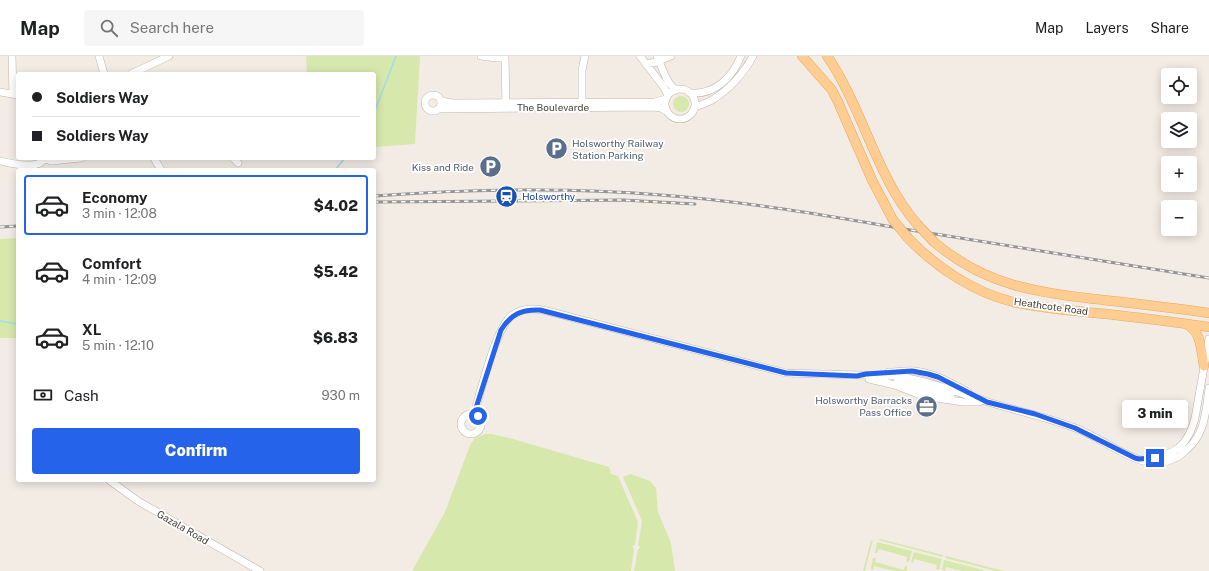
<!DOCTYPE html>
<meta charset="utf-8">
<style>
body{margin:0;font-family:"Public Sans",sans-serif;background:#f6f6f6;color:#202124;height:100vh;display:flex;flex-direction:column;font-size:15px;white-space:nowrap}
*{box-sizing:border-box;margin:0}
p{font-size:13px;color:#757577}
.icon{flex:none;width:22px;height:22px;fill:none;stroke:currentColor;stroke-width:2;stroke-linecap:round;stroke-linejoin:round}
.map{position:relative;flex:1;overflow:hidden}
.sheet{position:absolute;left:16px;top:112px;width:360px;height:314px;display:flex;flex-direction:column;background:#fff;border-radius:4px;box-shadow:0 2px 10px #0003}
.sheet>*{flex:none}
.top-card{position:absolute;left:16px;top:16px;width:360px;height:88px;border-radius:4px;box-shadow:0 2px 10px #0003;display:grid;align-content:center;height:88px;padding:0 16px;background:#fff}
.fabs{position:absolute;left:1161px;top:12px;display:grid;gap:8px}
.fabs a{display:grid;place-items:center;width:36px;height:36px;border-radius:4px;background:#fff;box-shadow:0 2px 10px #0003;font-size:20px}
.end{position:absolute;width:18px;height:18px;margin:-9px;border:5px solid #2563eb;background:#fff;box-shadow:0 0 0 2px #fff}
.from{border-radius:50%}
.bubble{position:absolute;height:28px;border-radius:4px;background:#fff;box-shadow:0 2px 10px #0003;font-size:13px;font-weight:800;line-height:28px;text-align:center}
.top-card b{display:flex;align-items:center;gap:14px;height:38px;font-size:15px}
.top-card b+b{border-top:1px solid #e0e0e0}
.top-card i{width:10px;height:10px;background:#202124}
ul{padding:7px 0 0;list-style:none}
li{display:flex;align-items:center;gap:12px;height:60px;margin:0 8px 6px;padding:0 8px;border:2px solid transparent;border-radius:4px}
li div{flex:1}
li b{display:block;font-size:15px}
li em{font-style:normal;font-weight:800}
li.selected{border-color:#2563eb}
li>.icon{width:36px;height:36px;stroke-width:1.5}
.pay{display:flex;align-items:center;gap:10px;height:44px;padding:0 16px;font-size:15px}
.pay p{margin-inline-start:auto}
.cta{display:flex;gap:8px;margin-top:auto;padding:8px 16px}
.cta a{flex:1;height:46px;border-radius:4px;background:#2563eb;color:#fff;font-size:16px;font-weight:800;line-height:46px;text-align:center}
header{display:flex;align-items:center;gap:24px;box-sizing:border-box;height:56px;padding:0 20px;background:#fff;border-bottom:1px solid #e0e0e0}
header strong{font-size:19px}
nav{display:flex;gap:22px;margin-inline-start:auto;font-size:14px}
.search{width:280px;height:36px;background:#f6f6f6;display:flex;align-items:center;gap:10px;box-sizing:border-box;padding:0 14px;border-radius:4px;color:#757577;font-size:15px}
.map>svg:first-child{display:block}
</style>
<header>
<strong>Map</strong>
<div class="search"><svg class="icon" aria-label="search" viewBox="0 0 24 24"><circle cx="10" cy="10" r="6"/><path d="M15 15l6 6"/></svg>Search here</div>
<nav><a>Map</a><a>Layers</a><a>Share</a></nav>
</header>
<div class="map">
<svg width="1209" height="515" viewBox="0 0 1209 515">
<rect width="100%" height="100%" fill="#f3ece5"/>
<path fill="#d7e8ac" d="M306 0H420L415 88 374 91V18H307Z
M673 48a8 8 0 1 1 16 0a8 8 0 1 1-16 0Z
M18 182V282H0V183Z
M485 378H492L513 383 609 411 611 418 618 420 638 466 635 489H633V492L634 493 631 515H412L445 456 470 389 475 382Z
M631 418 650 425 656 432 658 456 671 487 675 515H634L638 493H639L640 490H638L642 465 623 421Z
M880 483 943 499V501L878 484Z
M871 484 873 485 872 487 865 515H863Z
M877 486 912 495 909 506 906 505 907 501 879 493 877 497H875Z
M914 496 942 503 939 514 936 513 937 509 914 503 913 507 911 506Z
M946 500 1004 515H996L945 502Z
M873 502H876L875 506 904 514 905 510H907V515H895L874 510 873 514 871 513V512Z
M944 504 984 514 983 515H962L946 511 945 515 942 514Z"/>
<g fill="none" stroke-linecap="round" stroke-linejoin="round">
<path stroke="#9fddf1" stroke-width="1.5" d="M374 57 396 0
M335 114 345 102
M0 265 18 268"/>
<defs>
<path id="minor" d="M12 0 13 38
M99 0 104 18
M481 0 496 2H505
M505 0 506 50
M640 0 663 30 668 39
M657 0C662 11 666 27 676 34
M646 8 656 6 671 0
M131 18 169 0
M665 48a15 15 0 1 1 30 0a15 15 0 1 1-30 0Z
M0 36 18 39
M690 37C715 39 732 22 741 0
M425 47a8 8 0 1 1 16 0a8 8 0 1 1-16 0Z
M441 45 453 47 655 46 666 43
M582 46V14L585 0
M695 51C700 49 707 47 712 44 729 34 744 17 753 0
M438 53 653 51 661 52 667 55
M44 102 51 105 81 102
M154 102 161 114
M233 102 238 107
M0 105C10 107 39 115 44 102
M889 316C897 316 906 314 915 315 934 317 951 327 968 336
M869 323 895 329 923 340 963 346H979
M897 326 951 340
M461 368a10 10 0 1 1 20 0a10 10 0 1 1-20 0Z
M474 358C481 335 495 274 511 260 521 252 535 252 547 255L786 317 895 320C926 324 955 336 985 345 1016 355 1048 361 1078 373 1100 382 1129 404 1152 407 1159 408 1169 405 1175 402 1179 401 1182 398 1185 395 1205 380 1206 355 1209 332
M1147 403C1175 399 1188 390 1195 362L1209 283
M109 424 138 445 260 515"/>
<path id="major" d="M802 0 832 34 838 46 872 124 893 164
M827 0C863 52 876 121 917 168
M908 182C936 211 973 236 1013 246 1044 253 1076 255 1107 258 1141 262 1175 266 1209 271
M934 186C987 231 1037 236 1103 244 1139 248 1174 252 1209 257
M1188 269C1202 277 1201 296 1204 310"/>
</defs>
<use href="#minor" stroke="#c1b5aa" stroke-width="8"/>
<use href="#major" stroke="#e5a760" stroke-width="10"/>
<use href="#minor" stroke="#fff" stroke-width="7"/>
<use href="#major" stroke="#ffcd91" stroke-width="9"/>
<defs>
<path id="rail" d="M374 140C470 133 566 131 661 139 743 145 824 159 904 173 1006 189 1107 206 1209 222
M374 146 623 144 695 148
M0 171 18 170"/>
</defs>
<use href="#rail" stroke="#959595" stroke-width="3"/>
<use href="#rail" stroke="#fff" stroke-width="1.5" stroke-dasharray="4.5" stroke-linecap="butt"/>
<defs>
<path id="major-bridge" d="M893 164 908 182
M917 168 934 186"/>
</defs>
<use href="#major-bridge" stroke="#e5a760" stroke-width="10" stroke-linecap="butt"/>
<use href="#major-bridge" stroke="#ffcd91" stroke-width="9"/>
</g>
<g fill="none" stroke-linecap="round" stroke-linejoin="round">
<path stroke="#2563eb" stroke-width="5" d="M478 360 474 358 501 274C511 258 522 253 540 254L786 317 857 320 866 318 912 315 928 318 938 321 987 346 1035 358 1075 372 1135 402 1139 403 1155 402"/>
</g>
<defs>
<symbol id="parking-disc" viewBox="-11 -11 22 22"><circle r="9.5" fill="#5c6f8a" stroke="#fff"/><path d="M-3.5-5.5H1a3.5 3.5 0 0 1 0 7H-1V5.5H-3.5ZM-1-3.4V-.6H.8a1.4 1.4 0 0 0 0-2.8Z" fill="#fff"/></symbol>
<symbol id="station-disc" viewBox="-11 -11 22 22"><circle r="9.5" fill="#1a4fb4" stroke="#fff"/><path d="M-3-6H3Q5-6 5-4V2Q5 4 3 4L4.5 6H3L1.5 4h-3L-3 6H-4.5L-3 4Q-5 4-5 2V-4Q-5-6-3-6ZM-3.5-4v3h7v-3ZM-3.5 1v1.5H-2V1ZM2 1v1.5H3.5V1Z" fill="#fff"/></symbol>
<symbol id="office-disc" viewBox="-11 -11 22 22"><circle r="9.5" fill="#5c6f8a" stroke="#fff"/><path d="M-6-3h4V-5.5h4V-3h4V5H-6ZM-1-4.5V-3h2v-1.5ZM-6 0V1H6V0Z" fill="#fff"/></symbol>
</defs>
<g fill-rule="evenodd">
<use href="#parking-disc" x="544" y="80" width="25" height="25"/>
<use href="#parking-disc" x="478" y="98" width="25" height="25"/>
<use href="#station-disc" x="494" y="128" width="25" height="25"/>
<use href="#office-disc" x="914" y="338" width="25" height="25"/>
</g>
<g text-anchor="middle" stroke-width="3.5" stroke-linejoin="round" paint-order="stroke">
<g font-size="10" fill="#453c34" stroke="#fff">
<text x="553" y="55">The Boulevarde</text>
<text transform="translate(1051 250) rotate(8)" y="4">Heathcote Road</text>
<text transform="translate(183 471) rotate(30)" y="4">Gazala Road</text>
</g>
<g font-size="10" fill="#4e5e75" stroke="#fff" text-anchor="end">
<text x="572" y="91" text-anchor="start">Holsworthy Railway<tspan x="572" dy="12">Station Parking</tspan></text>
<text x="474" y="115">Kiss and Ride</text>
<text x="912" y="348">Holsworthy Barracks<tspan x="912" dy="12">Pass Office</tspan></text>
</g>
<g font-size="10" fill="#164399" stroke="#fff" text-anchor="start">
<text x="522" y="144">Holsworthy</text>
</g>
</g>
</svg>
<div class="fabs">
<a><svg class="icon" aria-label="locate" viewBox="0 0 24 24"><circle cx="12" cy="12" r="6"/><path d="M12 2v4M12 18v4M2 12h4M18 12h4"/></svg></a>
<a><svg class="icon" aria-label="layers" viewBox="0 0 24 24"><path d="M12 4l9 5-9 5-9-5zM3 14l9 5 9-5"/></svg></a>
<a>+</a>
<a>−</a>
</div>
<i class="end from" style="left:478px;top:360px"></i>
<i class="end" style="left:1155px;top:402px"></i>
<div class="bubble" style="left:1122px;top:344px;width:66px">3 min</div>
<div class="top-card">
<b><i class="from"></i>Soldiers Way</b>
<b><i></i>Soldiers Way</b>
</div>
<section class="sheet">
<ul>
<li class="selected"><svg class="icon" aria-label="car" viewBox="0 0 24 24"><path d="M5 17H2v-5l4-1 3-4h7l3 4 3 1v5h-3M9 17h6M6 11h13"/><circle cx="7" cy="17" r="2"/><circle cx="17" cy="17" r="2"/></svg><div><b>Economy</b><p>3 min · 12:08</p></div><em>$4.02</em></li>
<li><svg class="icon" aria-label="car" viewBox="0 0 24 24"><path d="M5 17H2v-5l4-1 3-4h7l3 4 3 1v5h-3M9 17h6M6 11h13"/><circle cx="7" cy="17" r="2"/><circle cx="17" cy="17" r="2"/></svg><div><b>Comfort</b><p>4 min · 12:09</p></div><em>$5.42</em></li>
<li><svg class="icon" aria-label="car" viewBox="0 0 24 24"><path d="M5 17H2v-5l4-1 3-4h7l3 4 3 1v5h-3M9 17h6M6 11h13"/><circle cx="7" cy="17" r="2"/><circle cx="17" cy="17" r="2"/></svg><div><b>XL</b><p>5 min · 12:10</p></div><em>$6.83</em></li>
</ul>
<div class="pay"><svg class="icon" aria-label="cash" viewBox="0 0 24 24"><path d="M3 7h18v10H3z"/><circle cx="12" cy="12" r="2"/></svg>Cash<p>930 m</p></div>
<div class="cta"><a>Confirm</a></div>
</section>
</div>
